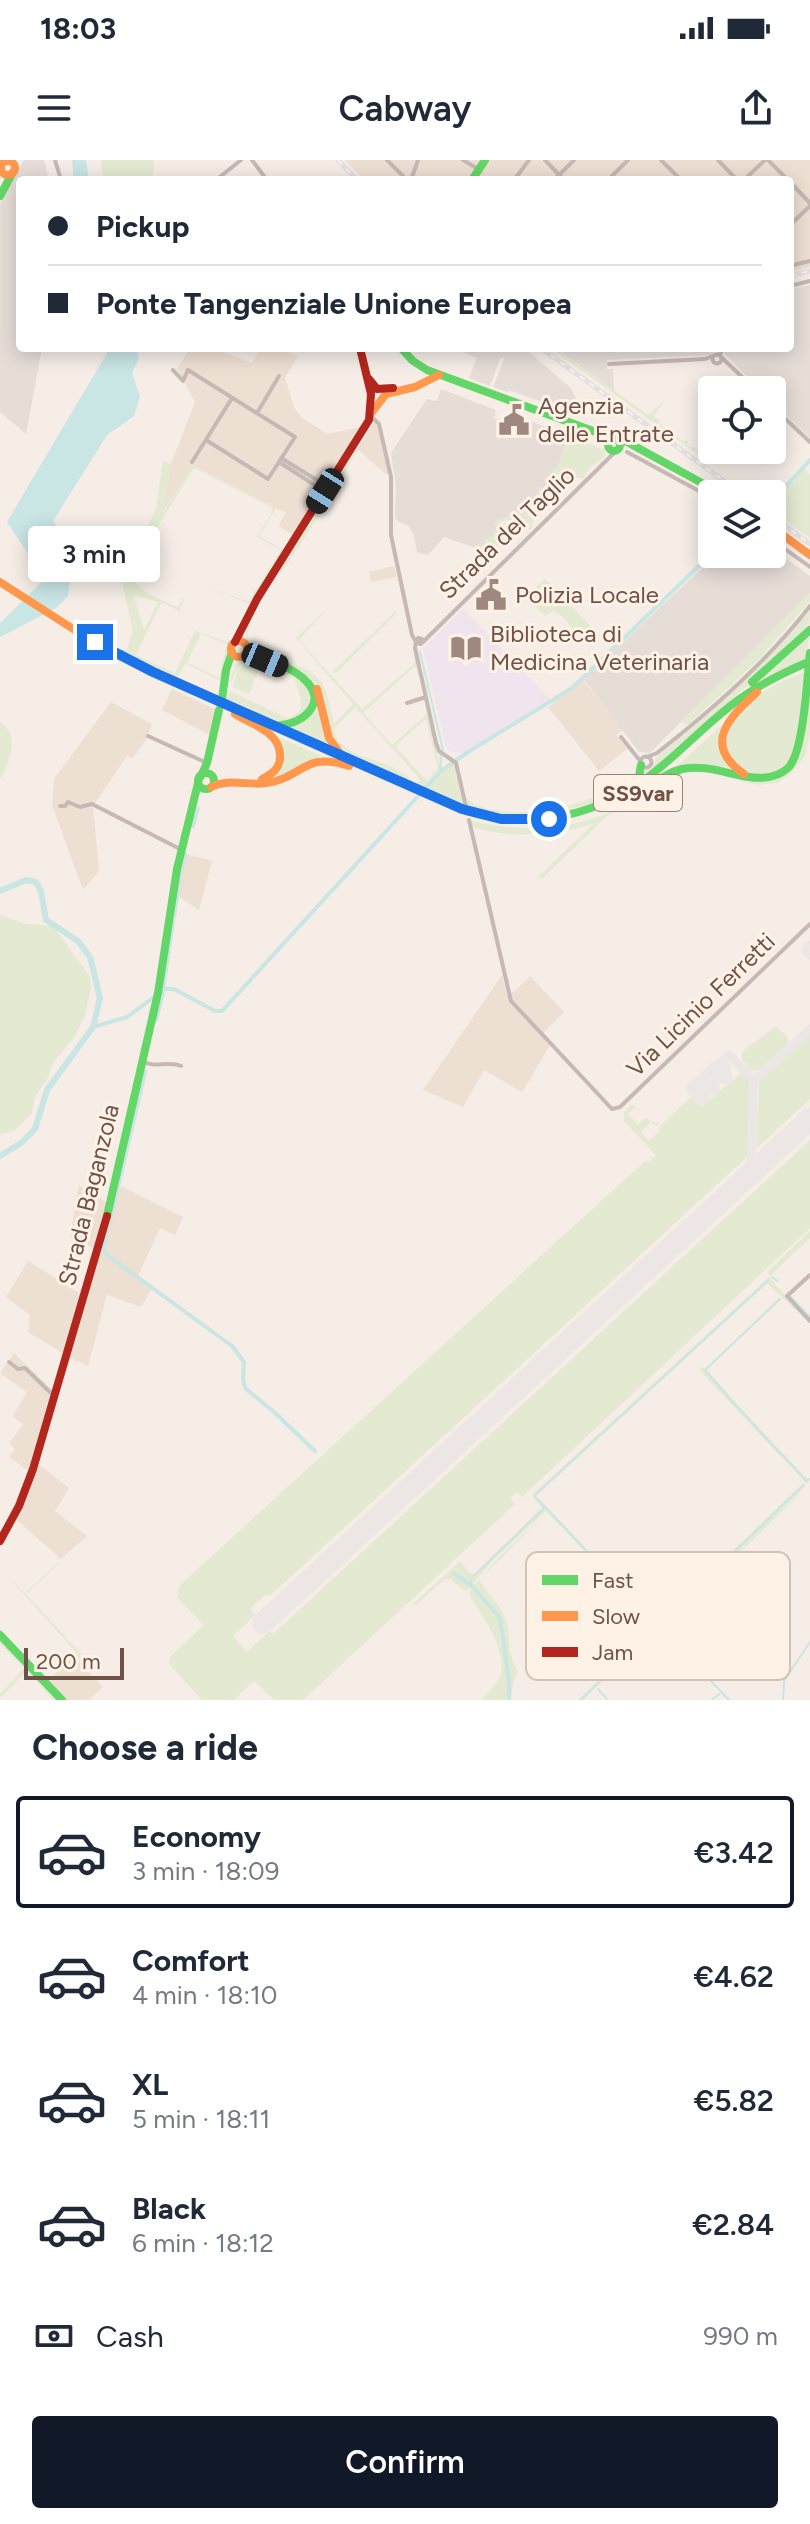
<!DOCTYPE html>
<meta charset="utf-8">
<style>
body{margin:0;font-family:Figtree,sans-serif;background:#f6f6f7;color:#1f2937;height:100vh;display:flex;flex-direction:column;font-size:30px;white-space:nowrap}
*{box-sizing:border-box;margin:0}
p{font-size:26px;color:#747a83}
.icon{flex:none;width:44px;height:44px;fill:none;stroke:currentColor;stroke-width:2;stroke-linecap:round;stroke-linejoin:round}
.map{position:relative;height:1540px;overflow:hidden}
.side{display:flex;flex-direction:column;background:#fff;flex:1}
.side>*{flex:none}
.guide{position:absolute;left:16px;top:16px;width:778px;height:176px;border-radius:8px;box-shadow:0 4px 20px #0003;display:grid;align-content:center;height:176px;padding:0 32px;background:#fff}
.buttons{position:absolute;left:698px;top:216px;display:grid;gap:16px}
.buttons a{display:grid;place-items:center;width:88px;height:88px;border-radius:8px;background:#fff;box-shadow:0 4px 20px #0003;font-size:40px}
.scale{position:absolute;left:24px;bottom:20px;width:100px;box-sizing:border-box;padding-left:8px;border:4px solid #705249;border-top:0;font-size:22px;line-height:28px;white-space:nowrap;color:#705249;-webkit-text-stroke:6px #fef2e6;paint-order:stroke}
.end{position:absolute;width:36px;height:36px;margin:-18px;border:10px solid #1a73e8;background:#fff;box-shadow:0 0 0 4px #fff}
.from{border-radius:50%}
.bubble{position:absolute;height:56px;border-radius:8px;background:#fff;box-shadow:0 4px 20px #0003;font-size:26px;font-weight:600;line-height:56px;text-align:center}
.car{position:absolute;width:24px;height:48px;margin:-24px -12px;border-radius:10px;box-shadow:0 0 6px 2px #0007;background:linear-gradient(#222 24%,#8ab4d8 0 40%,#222 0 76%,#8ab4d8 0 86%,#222 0)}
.guide b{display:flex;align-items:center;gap:28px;height:76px;font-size:30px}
.guide b+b{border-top:2px solid #e0e1e3}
.guide i{width:20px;height:20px;background:#1f2937}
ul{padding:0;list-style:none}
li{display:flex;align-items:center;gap:24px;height:112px;margin:0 16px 12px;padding:0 16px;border:4px solid transparent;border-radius:8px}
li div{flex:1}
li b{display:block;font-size:30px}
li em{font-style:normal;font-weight:600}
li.on{border-color:#111827}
li>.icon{width:72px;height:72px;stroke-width:1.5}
h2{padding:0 32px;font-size:36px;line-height:96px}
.pay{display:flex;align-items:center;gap:20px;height:88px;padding:0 32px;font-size:30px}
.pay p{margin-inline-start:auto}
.cta{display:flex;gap:16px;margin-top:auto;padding:16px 32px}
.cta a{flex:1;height:92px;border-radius:8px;background:#111827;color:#fff;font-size:32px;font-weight:600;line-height:92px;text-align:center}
.status{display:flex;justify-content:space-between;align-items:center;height:56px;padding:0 40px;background:#fff;direction:ltr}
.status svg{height:22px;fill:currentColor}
header{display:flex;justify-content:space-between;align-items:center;height:104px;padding:0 32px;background:#fff;font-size:36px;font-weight:600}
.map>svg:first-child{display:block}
</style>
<div class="status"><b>18:03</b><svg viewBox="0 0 49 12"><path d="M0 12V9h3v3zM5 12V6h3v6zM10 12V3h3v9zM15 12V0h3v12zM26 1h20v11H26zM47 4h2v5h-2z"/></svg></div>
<header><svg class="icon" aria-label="menu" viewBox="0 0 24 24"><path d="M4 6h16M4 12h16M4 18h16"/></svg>Cabway<svg class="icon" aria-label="share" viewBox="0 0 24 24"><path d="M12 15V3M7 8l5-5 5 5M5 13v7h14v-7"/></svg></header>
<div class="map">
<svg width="810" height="1540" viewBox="0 0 810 1540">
<rect width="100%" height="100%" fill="#f5ede6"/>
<path fill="#eedfd3" d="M345 0H810V107L790 112V20H364Z
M190 188H212L252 203 261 188H277L298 196 285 218 294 247 301 257 327 274 361 267 293 375 278 366 286 353 192 305 162 353 171 304 195 242 177 209Z
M374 263 379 267 389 313 386 314 357 289Z
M394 406 397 417 371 422 369 412Z
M583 519 623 570 616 575 627 589 599 611 548 547Z
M172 529 215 549 210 575 162 550Z
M111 542 152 564 147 578 133 598 127 596 93 646 99 711 83 730 52 645 54 619Z
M184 693 212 701 199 750 176 735Z
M502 815 507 834 515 831 530 816 564 852 541 875 550 885 522 932 484 910 463 947 423 930Z
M117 1024 183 1057 175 1075 160 1068 137 1118 151 1130 141 1147 107 1135 88 1206 69 1197 38 1304 69 1328 55 1351 87 1376 61 1399 10 1354 28 1311 9 1297 15 1289 9 1283 23 1265 13 1256 27 1232 0 1213 14 1193 53 1231 64 1194 28 1172 30 1155 6 1137 28 1101 82 1135 96 1089 70 1077 79 1025 112 1046Z
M75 1497 103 1527 89 1540H64L48 1522Z"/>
<path fill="#e6ddd7" d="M24 0H44L49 20H20V188H42L26 274 0 252V44Z
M810 125V278L772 241V230H760L724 193 727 188H790V129Z
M463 188H524L571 228 585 258 509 230 508 232 493 227 504 199 501 197 490 226 469 218 477 198 460 191Z
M556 188H718L710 195 607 200V209H613L614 231Z
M441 229 496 250 494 258 518 267 522 258 568 275 558 308 553 311 558 329 552 326 543 330 548 345 533 362 530 370 518 358 500 362 498 366 509 373 490 393 444 377 428 395 417 392 414 376 409 366 397 361 395 357 396 327 391 293 427 239 437 241Z
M772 383 773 389 810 416V433L650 593 639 592 584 519 716 395 722 401 730 394H772Z"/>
<path fill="#f0e4ef" d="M463 449 550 539 462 593 449 591 446 587 423 488Z"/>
<path fill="#e3ead1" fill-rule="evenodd" d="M101 0H154L153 20H103Z
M550 188H556L648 255 664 241 654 256 660 261 659 264 684 282 686 280 688 282 687 285 691 288 694 287 711 299 709 302Z
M568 275 604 290 606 295 588 310 584 318H572L560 328 555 329 552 326 557 324 559 316 552 311 557 308Z
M357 289 358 290 313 365 281 413 279 412Z
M163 301 171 304 163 353 191 305 276 348 259 376 283 390 249 444 205 425 248 442 281 390 257 377 273 350 271 347 194 308 158 366 132 420 147 433 177 447 185 436 180 451 162 443 160 445 136 495 175 513 195 471 227 482 230 479 232 480 229 485 220 521 185 503 178 517 200 528 155 509 118 489H127L133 471 122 422 156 348ZM136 435 158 442 144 470 134 437ZM201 474 227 484 219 518 187 502Z
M804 308 810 315V378L772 351V343Z
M540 326 548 345 533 362 531 369 518 358 500 362 498 366 509 373 490 393 473 387 480 383 485 387 483 382 489 376 493 377 497 366H493L496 360 530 351Z
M545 419 593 469 582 480 563 457 554 451 545 456 527 439V435Z
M810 433V441L802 450 758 500 690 563 686 565 681 562Z
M330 446 299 480 362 549 414 504V491L419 515 415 506 363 553 392 585 427 554 425 541 440 607 423 629 346 594C342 591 338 589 336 586 322 569 329 533 309 517 292 504 229 493 250 462L247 476C259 504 303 497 321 522 329 533 330 550 334 564L353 544 296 478ZM355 547 420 619 417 623C408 617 399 610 390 606 371 597 337 594 334 569ZM426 559 438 607 427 621 395 586Z
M810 450 809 469 662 604 640 617 643 610 652 608 656 597 695 566 751 514Z
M396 451V454L336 513H333V511Z
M810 472 806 500 763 518Z
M250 497 300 517 311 532 306 555 282 564 227 541 229 533 232 532 287 558C310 554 299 533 294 518 270 507 242 484 232 522H230L235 504Z
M249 502 260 506 249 534 233 527 238 509Z
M805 512C802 538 803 604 774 614 767 616 755 614 748 615L725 589 729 562 761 533 782 521Z
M810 516V574L805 596 792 613 778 623 758 625 703 610 684 613 633 644 607 656 542 719 539 716 593 664C555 675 511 679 472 667L471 661C528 674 585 670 636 639 656 627 672 612 696 609 713 607 732 619 750 620 763 621 782 608 795 603Z
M316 537 327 582 325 584 291 568Z
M0 561C20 576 11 600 0 619Z
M722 565 735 612 678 606 679 604Z
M276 576 321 596 275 619Z
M454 603 457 614 454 617H458L465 646 426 630 444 610Z
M639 610C634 617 629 625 622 629 598 646 540 657 511 656 496 656 482 650 467 647L465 637C501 670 609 644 639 610Z
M0 755 25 764 53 766 90 817 91 828 85 855 75 876 53 903 47 920 35 936 32 953 14 971 0 974Z
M776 866 788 877V884L759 910 752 911 742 900V892Z
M810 875V939L756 989 759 922Z
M740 914 746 915 751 924 748 996 271 1435 264 1436 250 1449 255 1455 233 1476 247 1492 270 1471 273 1474 810 980V1068L522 1337 516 1332 510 1338 515 1344 303 1540H274L256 1522 251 1523 234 1540H202L169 1504 170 1497 204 1465 177 1437 180 1425 644 1002H649L656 995 624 961V953L632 944 635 947 628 954 638 965 646 958 655 963 661 962 656 966 651 962 641 972 649 981 660 971 658 968 690 938 694 937 702 946Z
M810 1071V1078L770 1116 767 1112Z
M769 1117 810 1164 767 1123 536 1336 658 1463 803 1323 804 1327 772 1359 805 1329 663 1467 761 1369 658 1468 546 1351 494 1399 467 1431 462 1429 451 1419H445L417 1444 412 1445 460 1401 469 1413H475L542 1348 532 1335Z
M779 1138H781L706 1211 807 1319 810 1318 807 1324 699 1210 702 1207 705 1209Z
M545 1355 479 1420C489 1435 505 1449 508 1468 510 1486 508 1494 518 1511L513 1523 511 1540H481C488 1532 498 1524 501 1514 506 1490 483 1455 470 1437V1430L502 1394Z
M59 1402 60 1403 26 1434 83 1496 78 1500 75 1497 48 1522 0 1473V1470L49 1519 77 1493 11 1420 25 1433Z
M652 1466 656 1470 651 1475 583 1540H579L649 1473Z
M0 1478 59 1540H53L27 1511 0 1538V1534L24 1508 0 1484Z"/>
<path fill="#c9e5e4" d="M72 0H86L89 20H74Z
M110 188H136L139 198 132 213 140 237 134 256 107 275 53 361 73 391 68 436 56 448 0 477V463L45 419 7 362Z"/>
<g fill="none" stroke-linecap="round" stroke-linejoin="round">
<path stroke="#c9e5e4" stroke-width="2" d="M420 492 443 590
M440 613 441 596
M772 1117 777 1121
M791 1137 810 1157
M706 1209 780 1139
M705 1210 742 1252
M744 1254 772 1285
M774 1287 795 1308
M797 1311 806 1321 810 1319
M545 1347 534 1336 768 1121
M474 1416 545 1347 653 1461
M470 1424 472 1418
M662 1471 683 1492
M685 1494 709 1519
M711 1521 729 1540
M598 1529 608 1540
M580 1540 804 1325
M712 1540 719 1534
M783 1540 784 1521 810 1482"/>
<path stroke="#c9e5e4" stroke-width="4" d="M772 341 810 300
M193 666 198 648
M181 711 185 694
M174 757 180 715
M156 860 162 837 173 761
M93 867 127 857 165 829H174L215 851H222L441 611 468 592 572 528 701 404 712 388
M119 1023 145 912
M109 1065 118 1026
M107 1072 103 1092 232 1186 244 1202 243 1219 245 1228 274 1252 315 1291
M453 1413 471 1425
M472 1426 500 1458 509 1520V1540"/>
<path stroke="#c9e5e4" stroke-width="6" d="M0 731 26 720 36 722 41 731 46 760 78 781 90 797 100 838 93 867 47 930 35 969 21 983 0 996"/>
<path stroke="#ece6e4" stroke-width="9" d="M810 785 806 791 810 795
M713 907 725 920 728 917 725 904
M704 920 713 931 715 930V918L713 915
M754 924 757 918 810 869
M701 925 705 937 701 941 690 928 729 895 753 919 751 1008 745 1019"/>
<path stroke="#ece6e4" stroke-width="22" d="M263 1463 810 959"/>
<path stroke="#c6b9b5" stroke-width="4" d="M55 0 61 20
M252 0 267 20
M387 0 407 20
M463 0 478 9
M545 0 564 20
M661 0 681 20
M718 0 737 20
M768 0 788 20
M216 20 241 0
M411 20 418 0
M514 20 529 0
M554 20 574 0
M608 20 628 0
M744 20 765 0
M790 22 810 43
M790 29 791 28
M790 65 810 46
M790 106 810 101
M790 126 810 121
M712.5 199a4.5 4.5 0 1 1 9 0a4.5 4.5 0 1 1-9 0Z
M720 196 722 188
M721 197 756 230
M609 204 705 199 713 196
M173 210 183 221 188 210 295 277 268 319 206 280
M772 246 810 282
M257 253 279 216
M371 256 379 264 391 317V375L412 475 416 482 415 488 436 583 439 591 456 603 466 647
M627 292 712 338
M281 298 328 327
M192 302 232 238
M279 302 324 331
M772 379 778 384 785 376
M778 384 810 407
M418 478 422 479 421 484 417 483Z
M423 482 615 292
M407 543 426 537
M148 576 207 603
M621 577 641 602
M640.5 602a5.5 5.5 0 1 1 11 0a5.5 5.5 0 1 1-11 0Z
M647 597 657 593C712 550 767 502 810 446
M60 646H65L68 642 80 647 92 644 182 690
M469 660 511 841 612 949 620 947 810 764
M142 901C154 909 168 900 181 906
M810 1115 787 1136 810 1161
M9 1202 18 1209 25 1208 53 1235"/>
<path stroke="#63d668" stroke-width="8" d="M472 20 485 0
M0 36 13 12
M401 188 413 201 427 210 615 279
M608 285a6 6 0 1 1 12 0a6 6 0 1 1-12 0Z
M618 280 627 282 722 334
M243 497C263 496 294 507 308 523 326 544 302 564 281 565
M752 522 810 470
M222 539 226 510 232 492
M198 621a8 8 0 1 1 16 0a8 8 0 1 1-16 0Z
M201 616 207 603 219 550
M630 627 639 616 641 605
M623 642C644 634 660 614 682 609 705 604 727 614 749 617 763 619 778 618 789 607 804 590 807 518 810 493
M467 651C534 672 604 654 657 610 686 587 711 559 741 538 762 523 783 513 806 503
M107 1056 158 833 177 709 199 619
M0 1475 62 1540"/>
<path stroke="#ff974d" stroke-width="8" d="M1 8a7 7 0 1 1 14 0a7 7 0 1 1-14 0Z
M372 252 386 234 415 227 439 215
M772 367 810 395
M0 422 81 474 139 505 467 651
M231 489a8 8 0 1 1 16 0a8 8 0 1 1-16 0Z
M317 529 329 578 339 592
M235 554C251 564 280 572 280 595 281 608 272 614 262 619
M744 614C701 584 730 557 757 532
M211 627C230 618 247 626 267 623 304 617 304 591 349 606"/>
<path stroke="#b3261e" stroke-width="8" d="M369 219 377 229 393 228
M235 482 257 439 369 260 371 234 360 188
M0 1381 19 1346 33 1309 107 1056"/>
<defs>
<path id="rail" d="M338 0 357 20
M790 116 810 111
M541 188 742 334
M772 356 810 384"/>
</defs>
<use href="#rail" stroke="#e3e0e3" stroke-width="5"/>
<use href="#rail" stroke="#fef2e6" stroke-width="2" stroke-dasharray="6" stroke-linecap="butt"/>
</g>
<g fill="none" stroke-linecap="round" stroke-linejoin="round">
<path stroke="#1a73e8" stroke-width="10" d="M95 482 153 512 462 649 501 659H549"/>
</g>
<defs>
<symbol id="civic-bare" viewBox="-9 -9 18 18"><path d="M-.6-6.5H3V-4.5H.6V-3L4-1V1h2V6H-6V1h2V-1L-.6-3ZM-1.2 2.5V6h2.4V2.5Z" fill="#9f8880" stroke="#fef2e6" stroke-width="2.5" paint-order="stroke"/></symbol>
<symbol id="library-bare" viewBox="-9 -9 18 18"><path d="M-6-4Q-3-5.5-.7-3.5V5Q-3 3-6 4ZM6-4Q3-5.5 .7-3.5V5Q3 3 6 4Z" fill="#9f8880" stroke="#fef2e6" stroke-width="2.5" paint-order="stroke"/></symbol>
</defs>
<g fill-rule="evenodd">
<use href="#civic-bare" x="492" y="238" width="44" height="44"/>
<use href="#civic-bare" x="469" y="413" width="44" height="44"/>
<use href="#library-bare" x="444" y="466" width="44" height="44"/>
</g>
<g text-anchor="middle" stroke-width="6" stroke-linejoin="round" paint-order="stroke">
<rect fill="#fef2e6" stroke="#9b8278" stroke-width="2" x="594" y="615" width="88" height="36" rx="6"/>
<g font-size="22" font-weight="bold" fill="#705249">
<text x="638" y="641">SS9var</text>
</g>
<g font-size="24" fill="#705249" stroke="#fef2e6" text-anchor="start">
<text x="538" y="254">Agenzia<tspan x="538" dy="28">delle Entrate</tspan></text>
<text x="515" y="443">Polizia Locale</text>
<text x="490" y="482">Biblioteca di<tspan x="490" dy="28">Medicina Veterinaria</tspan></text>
</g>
<g font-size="24" fill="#705249" stroke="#fef2e6">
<text transform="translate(507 373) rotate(-44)" y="8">Strada del Taglio</text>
<text transform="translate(701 845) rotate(-44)" y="8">Via Licinio Ferretti</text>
<text transform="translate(89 1035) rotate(-76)" y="8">Strada Baganzola</text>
</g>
</g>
<rect x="526" y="1392" width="264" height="128" rx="12" fill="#fef2e6" stroke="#d3c2b7" stroke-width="2"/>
<rect x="542" y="1415" width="36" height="10" fill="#63d668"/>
<rect x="542" y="1451" width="36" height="10" fill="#ff974d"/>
<rect x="542" y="1487" width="36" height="10" fill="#b3261e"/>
<g font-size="22" fill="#705249">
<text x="592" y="1428">Fast</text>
<text x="592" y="1464">Slow</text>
<text x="592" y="1500">Jam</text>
</g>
</svg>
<div class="buttons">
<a><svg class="icon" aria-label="locate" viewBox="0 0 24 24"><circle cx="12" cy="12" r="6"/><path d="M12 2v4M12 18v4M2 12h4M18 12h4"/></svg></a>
<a><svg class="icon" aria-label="layers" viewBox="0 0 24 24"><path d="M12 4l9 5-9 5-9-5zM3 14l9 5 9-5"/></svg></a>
</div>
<div class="scale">200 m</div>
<i class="end from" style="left:549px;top:659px"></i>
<i class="end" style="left:95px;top:482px"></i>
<div class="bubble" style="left:28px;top:366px;width:132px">3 min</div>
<i class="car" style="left:325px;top:331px;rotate:212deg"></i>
<i class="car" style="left:265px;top:500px;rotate:113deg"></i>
<div class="guide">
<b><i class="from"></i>Pickup</b>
<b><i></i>Ponte Tangenziale Unione Europea</b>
</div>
</div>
<section class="side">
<h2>Choose a ride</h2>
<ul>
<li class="on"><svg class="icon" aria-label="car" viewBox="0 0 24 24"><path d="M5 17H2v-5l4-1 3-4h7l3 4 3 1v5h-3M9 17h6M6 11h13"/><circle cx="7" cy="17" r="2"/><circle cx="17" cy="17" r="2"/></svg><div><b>Economy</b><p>3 min · 18:09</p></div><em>€3.42</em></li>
<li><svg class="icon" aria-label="car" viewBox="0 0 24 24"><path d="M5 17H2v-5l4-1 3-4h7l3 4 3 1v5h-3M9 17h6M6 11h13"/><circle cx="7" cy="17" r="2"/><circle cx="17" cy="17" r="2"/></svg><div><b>Comfort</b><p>4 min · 18:10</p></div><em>€4.62</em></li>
<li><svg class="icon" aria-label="car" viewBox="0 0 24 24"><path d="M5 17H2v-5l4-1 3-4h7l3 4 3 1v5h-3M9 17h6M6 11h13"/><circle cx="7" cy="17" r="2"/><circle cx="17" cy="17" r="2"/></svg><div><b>XL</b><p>5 min · 18:11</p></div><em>€5.82</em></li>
<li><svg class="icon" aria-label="car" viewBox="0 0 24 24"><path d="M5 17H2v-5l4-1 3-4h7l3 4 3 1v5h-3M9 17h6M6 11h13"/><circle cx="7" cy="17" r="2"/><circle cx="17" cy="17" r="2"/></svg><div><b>Black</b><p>6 min · 18:12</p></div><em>€2.84</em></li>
</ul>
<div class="pay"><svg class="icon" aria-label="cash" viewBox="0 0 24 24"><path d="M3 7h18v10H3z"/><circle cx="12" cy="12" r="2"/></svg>Cash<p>990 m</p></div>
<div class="cta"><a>Confirm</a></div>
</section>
